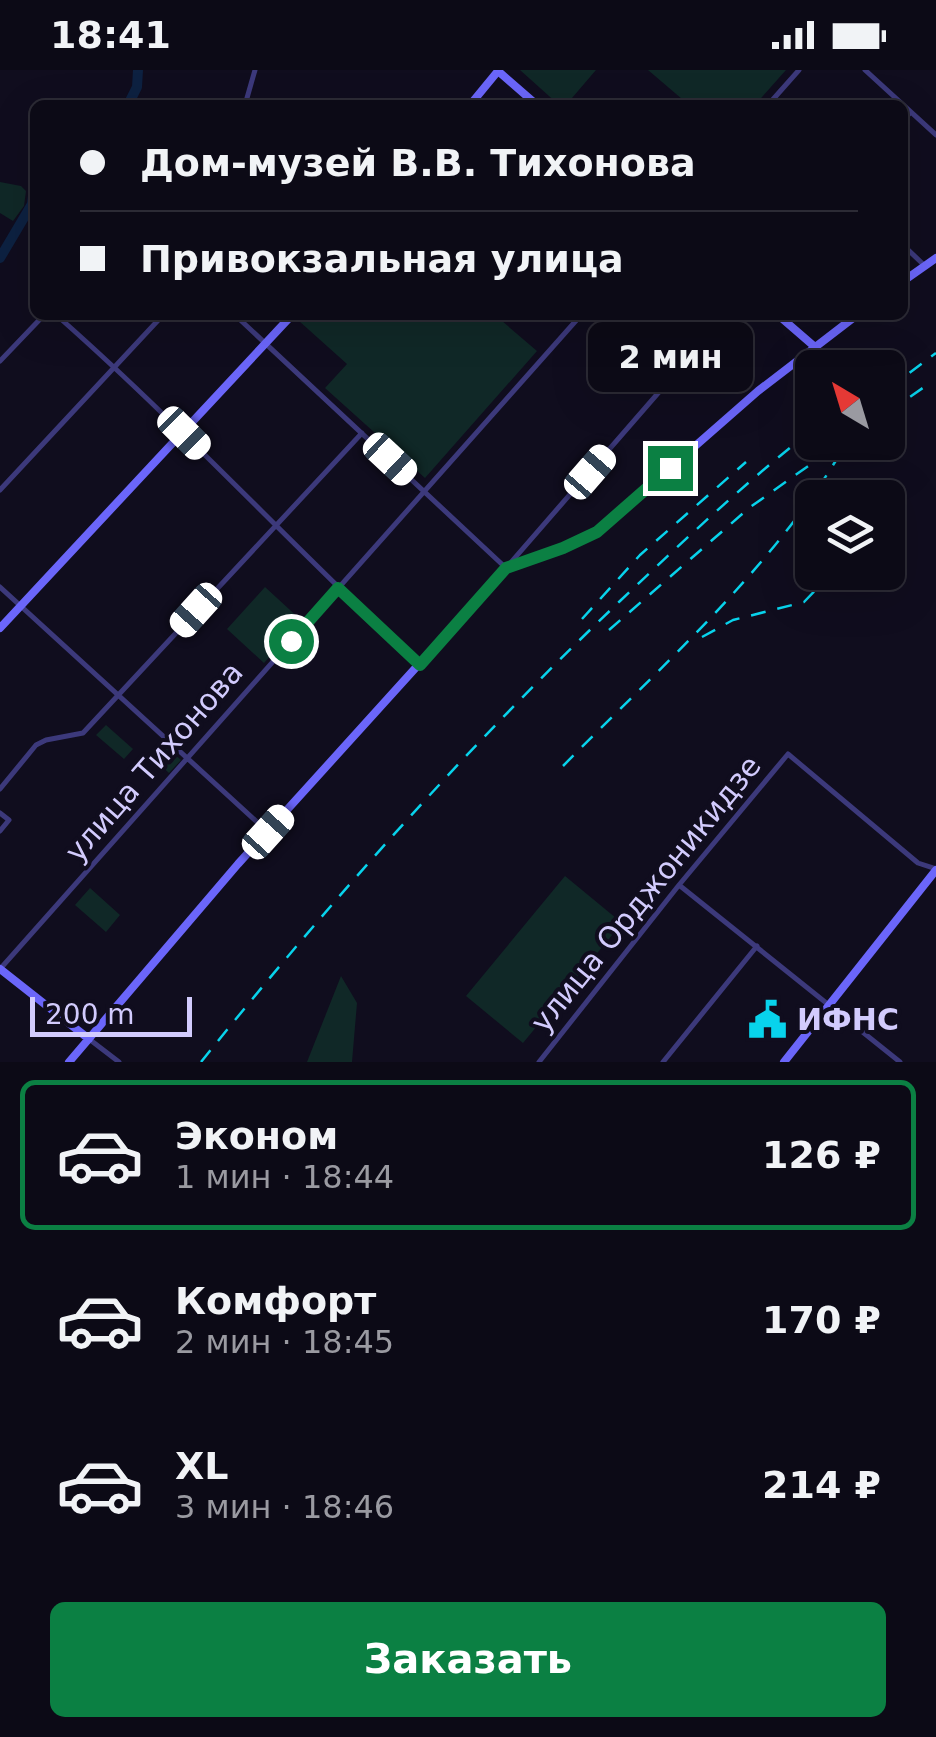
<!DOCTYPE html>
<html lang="ru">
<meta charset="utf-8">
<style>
body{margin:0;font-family:"DejaVu Sans",sans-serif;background:#15131f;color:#f1f3f6;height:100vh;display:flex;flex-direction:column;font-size:38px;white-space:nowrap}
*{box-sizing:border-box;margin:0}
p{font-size:32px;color:#9a9aa1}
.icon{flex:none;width:55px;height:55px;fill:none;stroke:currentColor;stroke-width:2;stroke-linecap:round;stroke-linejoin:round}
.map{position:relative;height:992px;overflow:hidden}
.panel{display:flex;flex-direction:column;background:#0c0a16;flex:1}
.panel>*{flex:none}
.hud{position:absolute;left:30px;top:30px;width:878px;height:220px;border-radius:15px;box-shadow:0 10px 40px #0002,0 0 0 2px #2c2b35;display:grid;align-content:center;height:220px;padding:0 50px;background:#0c0a16}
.needle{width:65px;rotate:322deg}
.tools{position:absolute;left:795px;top:280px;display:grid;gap:20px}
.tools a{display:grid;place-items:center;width:110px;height:110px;border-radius:15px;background:#0c0a16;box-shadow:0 10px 40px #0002,0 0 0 2px #2c2b35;font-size:50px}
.scale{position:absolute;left:30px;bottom:25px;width:162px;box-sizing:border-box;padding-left:10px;border:5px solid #d2cbfd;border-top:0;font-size:28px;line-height:35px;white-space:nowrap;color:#d2cbfd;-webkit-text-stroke:8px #100d1e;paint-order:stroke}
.end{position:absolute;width:45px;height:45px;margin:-22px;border:12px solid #0b8043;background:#fff;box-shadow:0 0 0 5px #fff}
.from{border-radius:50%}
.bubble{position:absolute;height:70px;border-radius:15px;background:#0c0a16;box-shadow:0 10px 40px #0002,0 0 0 2px #2c2b35;font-size:32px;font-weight:600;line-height:70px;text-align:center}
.car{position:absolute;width:30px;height:60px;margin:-30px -15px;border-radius:12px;box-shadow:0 0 8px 2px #0007;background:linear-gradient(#fff 24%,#345 0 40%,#fff 0 76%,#345 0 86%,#fff 0)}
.hud b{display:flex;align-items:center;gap:35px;height:95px;font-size:38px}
.hud b+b{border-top:2px solid #2c2b35}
.hud i{width:25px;height:25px;background:#f1f3f6}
ul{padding:18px 0 0;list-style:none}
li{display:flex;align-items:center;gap:30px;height:150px;margin:0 20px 15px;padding:0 30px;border:5px solid transparent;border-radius:15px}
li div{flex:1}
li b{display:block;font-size:38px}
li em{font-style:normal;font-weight:600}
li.active{border-color:#0b8043}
li>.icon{width:90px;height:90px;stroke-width:1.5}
.cta{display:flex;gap:20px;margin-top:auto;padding:20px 50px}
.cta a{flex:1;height:115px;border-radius:15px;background:#0b8043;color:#fff;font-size:40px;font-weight:600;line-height:115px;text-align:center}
.status{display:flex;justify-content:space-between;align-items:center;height:70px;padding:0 50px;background:#0c0a16;direction:ltr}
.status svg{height:28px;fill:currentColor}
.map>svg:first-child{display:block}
</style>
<div class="status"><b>18:41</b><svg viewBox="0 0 49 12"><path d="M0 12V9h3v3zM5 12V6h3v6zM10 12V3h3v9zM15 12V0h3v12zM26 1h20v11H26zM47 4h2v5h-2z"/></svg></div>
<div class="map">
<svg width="936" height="992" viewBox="0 0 936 992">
<rect width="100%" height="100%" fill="#100d1e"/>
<path fill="#102827" d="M520 0H596L566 35H559Z
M648 0H786L755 35H689Z
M0 112 21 116 26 121 24 136 13 151 0 143Z
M304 245H495L537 281 425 408 325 318 347 294 299 251Z
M265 517 302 551 264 593 227 559Z
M106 655 133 679 124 689 96 665Z
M164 675 181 690 169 703 153 688Z
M565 806 622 853 523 973 466 926Z
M90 818 120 845 106 862 75 835Z
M341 906 357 933 352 992H307Z"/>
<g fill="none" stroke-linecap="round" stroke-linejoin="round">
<path stroke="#0d2141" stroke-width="10" d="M128 35 137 17 138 0
M0 188 32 134 35 110"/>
<path stroke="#3c397b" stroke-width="5" d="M865 0 936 65
M245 35 255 0
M768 35 799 0
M902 51 911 42
M902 174 925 196
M51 245 62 250C186 360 298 482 420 595
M235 245 506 498 726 245
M0 291 44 245
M0 420 163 245
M0 517 268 762
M0 719 36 675 46 670 83 663 362 363
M0 743 9 750 0 761
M679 815 900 992
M0 899 581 245
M89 969 119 992
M539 992 679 815 788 684 918 793 936 799
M663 992 757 876"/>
<path stroke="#6b66fa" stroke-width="8" d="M470 35 498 1 537 35
M902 212 936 188
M778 245 815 277
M0 558 292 245
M0 899 89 969
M69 992 238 794 506 498 563 478 597 462 758 321 857 245
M784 992 936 800"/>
<path stroke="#08d3ec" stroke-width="2.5" stroke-dasharray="15 12" stroke-linecap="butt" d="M888 319 936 283
M888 342 930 313
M888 446 894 439
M582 549 640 485 746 392
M609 560 749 438 842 372
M702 567 733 550 804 532 833 502
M563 696C663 594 775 497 847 372
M201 992C332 829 469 675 620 531 682 472 745 413 812 360"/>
</g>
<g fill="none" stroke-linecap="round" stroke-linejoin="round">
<path stroke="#0b8043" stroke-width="12" d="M291 571 338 518 420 595 506 498 563 478 597 462 670 398"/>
</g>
<defs>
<symbol id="civic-bare" viewBox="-9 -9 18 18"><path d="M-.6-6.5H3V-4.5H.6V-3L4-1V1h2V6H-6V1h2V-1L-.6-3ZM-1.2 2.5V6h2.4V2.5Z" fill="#08d3ec" stroke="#100d1e" stroke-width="2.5" paint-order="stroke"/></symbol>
</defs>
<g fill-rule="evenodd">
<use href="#civic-bare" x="740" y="922" width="55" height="55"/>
</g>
<g text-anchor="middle" stroke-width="8" stroke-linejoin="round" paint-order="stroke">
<g font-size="30" fill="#d2cbfd" stroke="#100d1e">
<text transform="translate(154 692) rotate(-49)" y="10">улица Тихонова</text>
<text transform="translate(646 824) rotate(-51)" y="10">улица Орджоникидзе</text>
</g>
<g font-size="30" font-weight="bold" fill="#d2cbfd" stroke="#100d1e" text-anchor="start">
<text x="797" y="960">ИФНС</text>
</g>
</g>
</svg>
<div class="tools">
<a><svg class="needle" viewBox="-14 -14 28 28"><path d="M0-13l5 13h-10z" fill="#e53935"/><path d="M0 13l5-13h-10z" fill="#9a9aa1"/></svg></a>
<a><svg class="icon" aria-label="layers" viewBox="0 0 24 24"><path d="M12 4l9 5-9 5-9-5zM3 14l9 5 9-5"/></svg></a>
</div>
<div class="scale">200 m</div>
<i class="end from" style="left:291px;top:571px"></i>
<i class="end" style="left:670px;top:398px"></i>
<div class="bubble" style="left:588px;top:252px;width:165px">2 мин</div>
<i class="car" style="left:184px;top:363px;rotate:135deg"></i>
<i class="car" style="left:390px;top:389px;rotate:133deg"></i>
<i class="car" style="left:590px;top:402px;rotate:41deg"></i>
<i class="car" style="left:196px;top:540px;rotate:222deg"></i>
<i class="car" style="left:268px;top:762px;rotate:42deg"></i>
<div class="hud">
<b><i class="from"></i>Дом-музей В.В. Тихонова</b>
<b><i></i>Привокзальная улица</b>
</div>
</div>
<section class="panel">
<ul>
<li class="active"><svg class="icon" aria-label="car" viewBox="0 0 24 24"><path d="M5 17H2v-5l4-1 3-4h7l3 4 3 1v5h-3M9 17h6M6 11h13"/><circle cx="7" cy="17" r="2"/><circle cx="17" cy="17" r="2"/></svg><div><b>Эконом</b><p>1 мин · 18:44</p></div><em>126 ₽</em></li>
<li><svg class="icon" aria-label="car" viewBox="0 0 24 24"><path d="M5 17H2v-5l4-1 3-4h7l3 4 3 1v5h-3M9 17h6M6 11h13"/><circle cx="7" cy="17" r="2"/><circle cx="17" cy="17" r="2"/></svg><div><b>Комфорт</b><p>2 мин · 18:45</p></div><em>170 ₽</em></li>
<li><svg class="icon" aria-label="car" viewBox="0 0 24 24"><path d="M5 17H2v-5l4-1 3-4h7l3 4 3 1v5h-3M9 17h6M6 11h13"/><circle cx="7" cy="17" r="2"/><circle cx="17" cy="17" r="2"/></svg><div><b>XL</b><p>3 мин · 18:46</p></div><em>214 ₽</em></li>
</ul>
<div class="cta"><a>Заказать</a></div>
</section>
